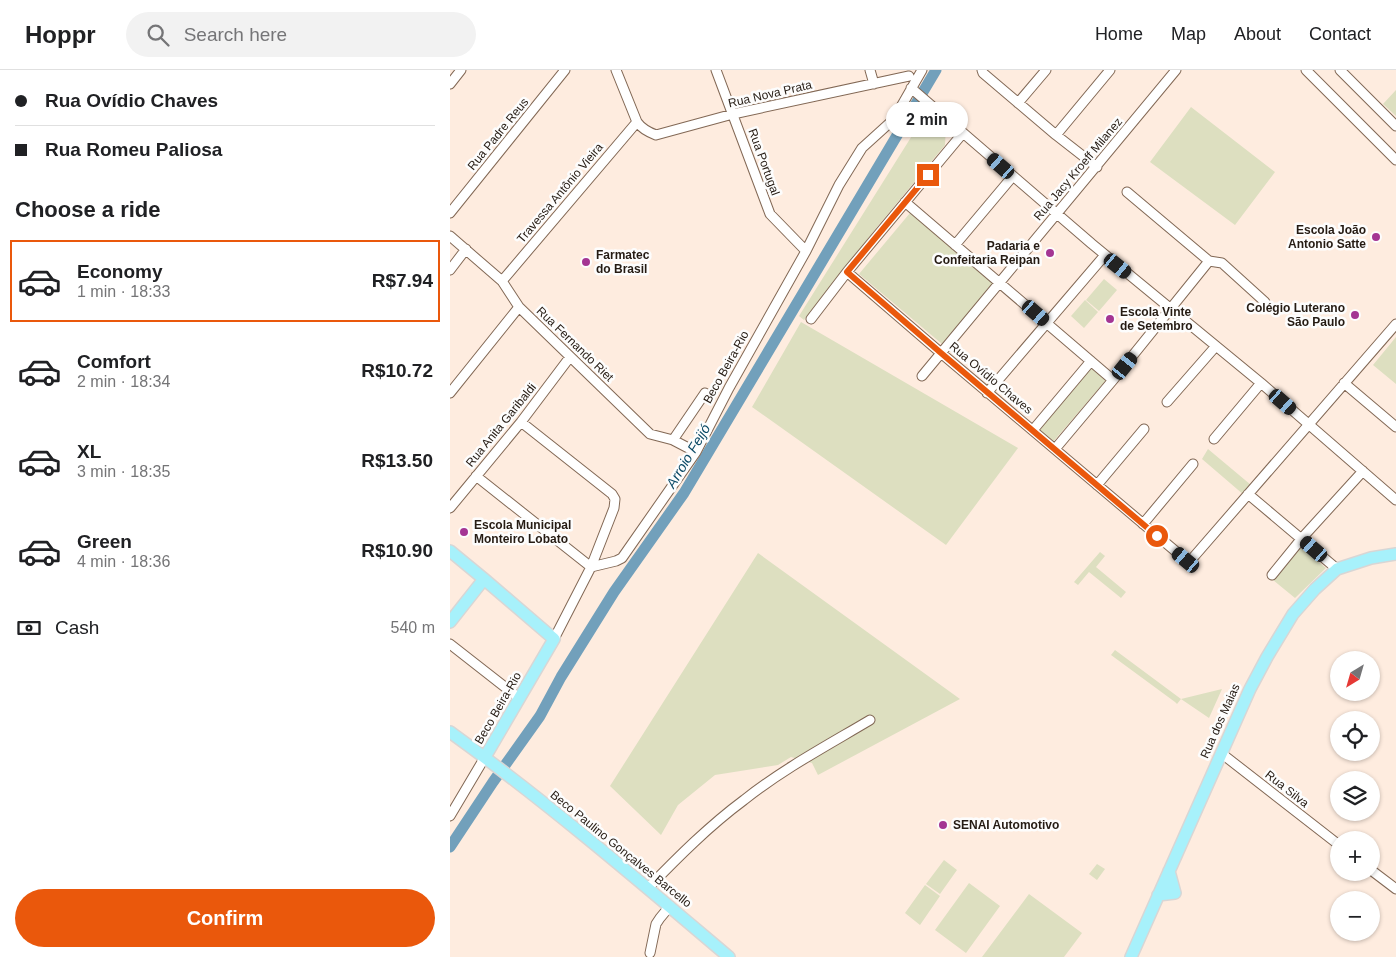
<!DOCTYPE html>
<meta charset="utf-8">
<style>
body{margin:0;font-family:Arial,sans-serif;background:#f2f2f2;color:#202124;height:100vh;display:flex;flex-direction:column;font-size:19px;white-space:nowrap}
*{box-sizing:border-box;margin:0}
p{font-size:16px;color:#757577}
.icon{flex:none;width:28px;height:28px;fill:none;stroke:currentColor;stroke-width:2;stroke-linecap:round;stroke-linejoin:round}
.map{position:relative;flex:1;overflow:hidden}
.details{display:flex;flex-direction:column;background:#fff;width:450px}
.details>*{flex:none}
.top-card{display:grid;align-content:center;height:110px;padding:0 15px;background:#fff}
.needle{width:32px;rotate:217deg}
.tools{position:absolute;left:880px;top:581px;display:grid;gap:10px}
.tools a{display:grid;place-items:center;width:50px;height:50px;border-radius:50%;background:#fff;box-shadow:0 1px 4px #0004;font-size:25px}
.end{position:absolute;width:22px;height:22px;margin:-11px;border:6px solid #ea580c;background:#fff;box-shadow:0 0 0 2px #fff}
.from{border-radius:50%}
.bubble{position:absolute;height:35px;border-radius:18px;background:#fff;box-shadow:0 1px 4px #0004;font-size:16px;font-weight:800;line-height:35px;text-align:center}
.car{position:absolute;width:15px;height:30px;margin:-15px -8px;border-radius:6px;box-shadow:0 0 4px 1px #0007;background:linear-gradient(#222 24%,#8ab4d8 0 40%,#222 0 76%,#8ab4d8 0 86%,#222 0)}
.top-card b{display:flex;align-items:center;gap:18px;height:48px;font-size:19px}
.top-card b+b{border-top:1px solid #e0e0e0}
.top-card i{width:12px;height:12px;background:#202124}
ul{padding:0;list-style:none}
li{display:flex;align-items:center;gap:15px;height:82px;margin:0 10px 8px;padding:0 5px;border:2px solid transparent;border-radius:0px}
li div{flex:1}
li b{display:block;font-size:19px}
li em{font-style:normal;font-weight:800}
li.active{border-color:#ea580c}
li>.icon{width:45px;height:45px;stroke-width:1.5}
h2{padding:0 15px;font-size:22px;line-height:60px}
.pay{display:flex;align-items:center;gap:12px;height:55px;padding:0 15px;font-size:19px}
.pay p{margin-inline-start:auto}
.action{display:flex;gap:10px;margin-top:auto;padding:10px 15px}
.action a{flex:1;height:58px;border-radius:30px;background:#ea580c;color:#fff;font-size:20px;font-weight:800;line-height:58px;text-align:center}
header{display:flex;align-items:center;gap:30px;box-sizing:border-box;height:70px;padding:0 25px;background:#fff;border-bottom:1px solid #e0e0e0}
header strong{font-size:24px}
nav{display:flex;gap:28px;margin-inline-start:auto;font-size:18px}
.search{width:350px;height:45px;background:#f2f2f2;display:flex;align-items:center;gap:12px;box-sizing:border-box;padding:0 18px;border-radius:28px;color:#757577;font-size:19px}
main{display:flex;flex:1;min-height:0}
.map>svg:first-child{display:block}
</style>
<header>
<strong>Hoppr</strong>
<div class="search"><svg class="icon" aria-label="search" viewBox="0 0 24 24"><circle cx="10" cy="10" r="6"/><path d="M15 15l6 6"/></svg>Search here</div>
<nav><a>Home</a><a>Map</a><a>About</a><a>Contact</a></nav>
</header>
<main>
<section class="details">
<div class="top-card">
<b><i class="from"></i>Rua Ovídio Chaves</b>
<b><i></i>Rua Romeu Paliosa</b>
</div>
<h2>Choose a ride</h2>
<ul>
<li class="active"><svg class="icon" aria-label="car" viewBox="0 0 24 24"><path d="M5 17H2v-5l4-1 3-4h7l3 4 3 1v5h-3M9 17h6M6 11h13"/><circle cx="7" cy="17" r="2"/><circle cx="17" cy="17" r="2"/></svg><div><b>Economy</b><p>1 min · 18:33</p></div><em>R$7.94</em></li>
<li><svg class="icon" aria-label="car" viewBox="0 0 24 24"><path d="M5 17H2v-5l4-1 3-4h7l3 4 3 1v5h-3M9 17h6M6 11h13"/><circle cx="7" cy="17" r="2"/><circle cx="17" cy="17" r="2"/></svg><div><b>Comfort</b><p>2 min · 18:34</p></div><em>R$10.72</em></li>
<li><svg class="icon" aria-label="car" viewBox="0 0 24 24"><path d="M5 17H2v-5l4-1 3-4h7l3 4 3 1v5h-3M9 17h6M6 11h13"/><circle cx="7" cy="17" r="2"/><circle cx="17" cy="17" r="2"/></svg><div><b>XL</b><p>3 min · 18:35</p></div><em>R$13.50</em></li>
<li><svg class="icon" aria-label="car" viewBox="0 0 24 24"><path d="M5 17H2v-5l4-1 3-4h7l3 4 3 1v5h-3M9 17h6M6 11h13"/><circle cx="7" cy="17" r="2"/><circle cx="17" cy="17" r="2"/></svg><div><b>Green</b><p>4 min · 18:36</p></div><em>R$10.90</em></li>
</ul>
<div class="pay"><svg class="icon" aria-label="cash" viewBox="0 0 24 24"><path d="M3 7h18v10H3z"/><circle cx="12" cy="12" r="2"/></svg>Cash<p>540 m</p></div>
<div class="action"><a>Confirm</a></div>
</section>
<div class="map">
<svg width="946" height="887" viewBox="0 0 946 887">
<rect width="100%" height="100%" fill="#feecdf"/>
<path fill="#dddfc0" d="M946 20V46L933 34Z
M480 37 496 55 495 75 427 157 354 250 349 246Z
M741 37 825 102 785 155 700 92Z
M460 143 544 214 492 274 409 204Z
M654 209 667 220 649 241 636 230Z
M635 230 648 242 634 258 621 246Z
M351 252 568 378 496 475 302 337Z
M946 267V314L923 295Z
M642 296 657 309 602 373 587 361Z
M554 320 579 341 576 344 551 324Z
M758 379 801 415 794 425 752 389Z
M851 478 876 498 845 528 823 510Z
M650 482 655 486 646 497 676 522 671 528 639 502 628 515 624 512Z
M308 483 510 629 368 705 362 693 341 687 328 695 265 705 228 735 211 765 160 716Z
M665 580 731 629 772 619 759 648 731 629 727 634 725 632 661 585Z
M494 790 507 800 490 824 476 814Z
M647 794 655 799 647 810 639 804Z
M519 813 550 836 516 883 485 860Z
M475 815 490 826 470 855 455 843Z
M579 824 632 863 614 887H532Z"/>
<g fill="none" stroke-linecap="round" stroke-linejoin="round">
<path stroke="#72a0bb" stroke-width="11" d="M0 777 43 712 90 646 111 607 164 522 234 423 486 0"/>
<defs>
<path id="minor" d="M166 0 187 52C192 59 198 62 206 65L283 44 459 6
M266 0 320 144 356 181
M420 0 424 14
M532 0 533 3 606 65 647 97
M856 0 946 90
M890 0 946 56
M0 14 11 0
M461 18 642 174 811 313 946 430
M568 33 596 0
M606 65 660 0
M677 122 759 191 772 193 815 232
M455 132 663 310
M0 143 115 0
M0 166 52 211 69 237 200 364 223 370 246 382
M505 175 563 106
M0 200 16 179
M397 202 491 283 736 490H741L946 254
M52 211 187 52
M361 249 397 202 513 63
M472 306 726 0
M894 313 946 357
M0 323 69 237
M537 323 655 185
M717 332 766 276
M71 352 162 424 165 429 164 438 141 497 104 569
M583 360 641 291
M764 369 811 313
M223 370 255 323
M605 379 663 310 759 191
M26 406 141 497
M647 415 694 359
M798 424 887 499
M0 438 71 352 120 287
M693 454 743 394
M141 497 166 491 172 488 246 382 279 318 356 181 389 115 412 78 444 49 472 0
M822 505 852 468 913 401
M0 574 69 628
M771 683 889 775
M0 746 35 687
M921 800 946 819
M198 818C228 787 259 756 294 730 333 699 378 675 420 650
M200 883 206 854 210 848 220 836"/>
<path id="major" d="M0 481 34 509 104 569 35 687
M0 552 34 509
M0 662C97 732 188 810 279 887
M708 825 725 823 719 801
M681 887 800 619 817 587 843 544 865 519 887 499 921 488 946 484"/>
</defs>
<use href="#minor" stroke="#826855" stroke-width="11"/>
<use href="#major" stroke="#d8d6d5" stroke-width="14"/>
<use href="#minor" stroke="#fff" stroke-width="9"/>
<use href="#major" stroke="#a7f1fb" stroke-width="11"/>
</g>
<g fill="none" stroke-linecap="round" stroke-linejoin="round">
<path stroke="#ea580c" stroke-width="6" d="M478 105 397 202 491 283 707 466"/>
</g>
<g fill="#a43593" stroke="#fdfdfd" stroke-width="2">
<circle cx="926" cy="167" r="5"/>
<circle cx="600" cy="183" r="5"/>
<circle cx="136" cy="192" r="5"/>
<circle cx="905" cy="245" r="5"/>
<circle cx="660" cy="249" r="5"/>
<circle cx="14" cy="462" r="5"/>
<circle cx="493" cy="755" r="5"/>
</g>
<g text-anchor="middle" stroke-width="5" stroke-linejoin="round" paint-order="stroke">
<g font-size="12" fill="#251b13" stroke="#fdfdfd">
<text transform="translate(320 24) rotate(-13)" y="4">Rua Nova Prata</text>
<text transform="translate(48 64) rotate(-51)" y="4">Rua Padre Reus</text>
<text transform="translate(314 92) rotate(70)" y="4">Rua Portugal</text>
<text transform="translate(628 99) rotate(-50)" y="4">Rua Jacy Kroeff Milanez</text>
<text transform="translate(110 123) rotate(-50)" y="4">Travessa Antônio Vieira</text>
<text transform="translate(125 274) rotate(44)" y="4">Rua Fernando Riet</text>
<text transform="translate(276 297) rotate(-61)" y="4">Beco Beira-Rio</text>
<text transform="translate(541 308) rotate(40)" y="4">Rua Ovídio Chaves</text>
<text transform="translate(51 355) rotate(-51)" y="4">Rua Anita Garibaldi</text>
<text transform="translate(48 638) rotate(-60)" y="4">Beco Beira-Rio</text>
<text transform="translate(770 651) rotate(-66)" y="4">Rua dos Maias</text>
<text transform="translate(837 719) rotate(38)" y="4">Rua Silva</text>
<text transform="translate(171 779) rotate(39)" y="4">Beco Paulino Gonçalves Barcello</text>
</g>
<g font-size="12" font-weight="bold" fill="#251b13" stroke="#fdfdfd" text-anchor="start">
<text x="916" y="164" text-anchor="end">Escola João<tspan x="916" dy="14">Antonio Satte</tspan></text>
<text x="590" y="180" text-anchor="end">Padaria e<tspan x="590" dy="14">Confeitaria Reipan</tspan></text>
<text x="146" y="189">Farmatec<tspan x="146" dy="14">do Brasil</tspan></text>
<text x="895" y="242" text-anchor="end">Colégio Luterano<tspan x="895" dy="14">São Paulo</tspan></text>
<text x="670" y="246">Escola Vinte<tspan x="670" dy="14">de Setembro</tspan></text>
<text x="24" y="459">Escola Municipal<tspan x="24" dy="14">Monteiro Lobato</tspan></text>
<text x="503" y="759">SENAI Automotivo</text>
</g>
<g font-size="14" font-style="italic" fill="#0c4a66" stroke="#fdfdfd">
<text transform="translate(238 386) rotate(-59)" y="5">Arroio Feijó</text>
</g>
</g>
</svg>
<div class="tools">
<a><svg class="needle" viewBox="-14 -14 28 28"><path d="M0-13l5 13h-10z" fill="#e53935"/><path d="M0 13l5-13h-10z" fill="#757577"/></svg></a>
<a><svg class="icon" aria-label="locate" viewBox="0 0 24 24"><circle cx="12" cy="12" r="6"/><path d="M12 2v4M12 18v4M2 12h4M18 12h4"/></svg></a>
<a><svg class="icon" aria-label="layers" viewBox="0 0 24 24"><path d="M12 4l9 5-9 5-9-5zM3 14l9 5 9-5"/></svg></a>
<a>+</a>
<a>−</a>
</div>
<i class="end from" style="left:707px;top:466px"></i>
<i class="end" style="left:478px;top:105px"></i>
<div class="bubble" style="left:436px;top:32px;width:82px">2 min</div>
<i class="car" style="left:551px;top:96px;rotate:311deg"></i>
<i class="car" style="left:668px;top:196px;rotate:129deg"></i>
<i class="car" style="left:586px;top:243px;rotate:131deg"></i>
<i class="car" style="left:675px;top:296px;rotate:39deg"></i>
<i class="car" style="left:833px;top:332px;rotate:131deg"></i>
<i class="car" style="left:864px;top:479px;rotate:311deg"></i>
<i class="car" style="left:736px;top:490px;rotate:310deg"></i>
</div>
</main>
